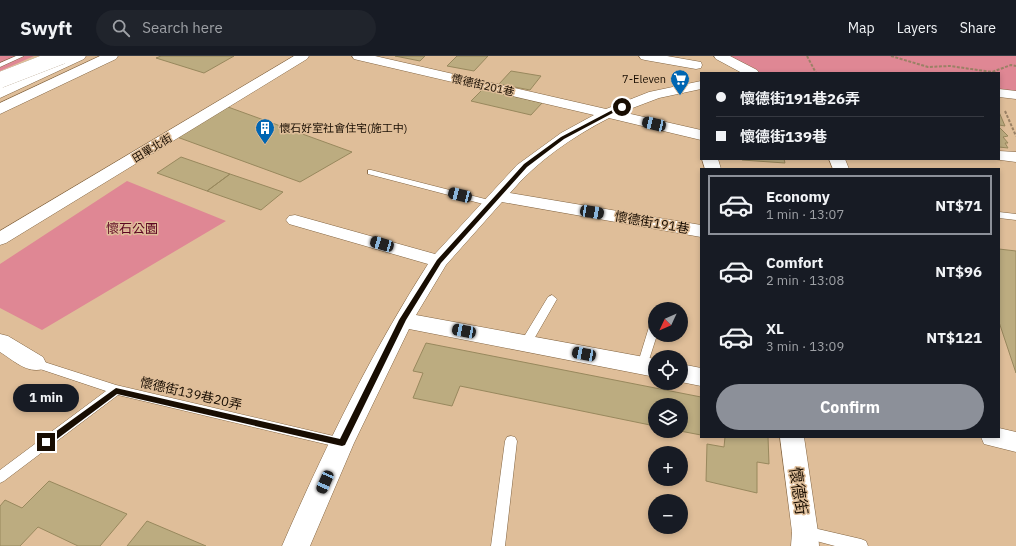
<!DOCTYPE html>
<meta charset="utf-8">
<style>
body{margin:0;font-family:"IBM Plex Sans","Noto Sans TC",sans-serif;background:#20242c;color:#f1f3f6;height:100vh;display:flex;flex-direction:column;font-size:15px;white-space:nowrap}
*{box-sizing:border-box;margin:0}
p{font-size:13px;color:#9ea1a6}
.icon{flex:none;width:22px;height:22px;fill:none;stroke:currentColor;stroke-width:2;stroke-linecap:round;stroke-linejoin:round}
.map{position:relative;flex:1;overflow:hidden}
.side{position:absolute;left:700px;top:112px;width:300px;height:270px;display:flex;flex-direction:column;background:#171b24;border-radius:0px;box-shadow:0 2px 6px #0003}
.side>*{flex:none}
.guide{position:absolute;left:700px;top:16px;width:300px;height:88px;border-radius:0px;box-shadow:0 2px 6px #0003;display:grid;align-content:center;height:88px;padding:0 16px;background:#171b24}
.needle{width:26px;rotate:226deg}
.tools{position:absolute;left:648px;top:246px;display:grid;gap:8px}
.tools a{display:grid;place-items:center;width:40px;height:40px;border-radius:50%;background:#171b24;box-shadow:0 2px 6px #0003;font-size:20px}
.end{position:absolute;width:18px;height:18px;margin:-9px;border:5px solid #180d02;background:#fff;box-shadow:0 0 0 2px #fff}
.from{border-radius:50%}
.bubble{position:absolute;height:28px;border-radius:14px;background:#171b24;box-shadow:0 2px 6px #0003;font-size:13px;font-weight:800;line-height:28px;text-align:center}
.car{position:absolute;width:12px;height:24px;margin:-12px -6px;border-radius:5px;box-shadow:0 0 3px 1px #0007;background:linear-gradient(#222 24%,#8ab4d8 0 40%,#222 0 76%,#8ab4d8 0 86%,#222 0)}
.guide b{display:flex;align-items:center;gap:14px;height:38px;font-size:15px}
.guide b+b{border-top:1px solid #363941}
.guide i{width:10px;height:10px;background:#f1f3f6}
ul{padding:7px 0 0;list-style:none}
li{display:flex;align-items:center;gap:12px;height:60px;margin:0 8px 6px;padding:0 8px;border:2px solid transparent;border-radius:0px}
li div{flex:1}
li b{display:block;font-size:15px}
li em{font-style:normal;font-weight:800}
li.on{border-color:#8c9099}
li>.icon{width:36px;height:36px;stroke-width:1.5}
.primary-button{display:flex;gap:8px;margin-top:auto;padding:8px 16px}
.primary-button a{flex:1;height:46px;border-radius:24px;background:#8c9099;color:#fff;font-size:16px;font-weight:800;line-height:46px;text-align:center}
header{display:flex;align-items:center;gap:24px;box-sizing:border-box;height:56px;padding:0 20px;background:#171b24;border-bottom:1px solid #363941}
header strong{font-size:19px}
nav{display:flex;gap:22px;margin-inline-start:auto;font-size:14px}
.search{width:280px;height:36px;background:#20242c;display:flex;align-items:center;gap:10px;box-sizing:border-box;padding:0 14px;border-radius:22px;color:#9ea1a6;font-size:15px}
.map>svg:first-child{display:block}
</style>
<header>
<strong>Swyft</strong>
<div class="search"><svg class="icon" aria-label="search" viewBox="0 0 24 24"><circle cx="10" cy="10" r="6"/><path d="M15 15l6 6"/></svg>Search here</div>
<nav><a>Map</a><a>Layers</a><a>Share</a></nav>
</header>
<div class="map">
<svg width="1016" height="490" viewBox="0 0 1016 490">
<rect width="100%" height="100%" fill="#dfbe99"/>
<path fill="#df8794" d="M0 0H34L0 15Z
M728 0H1016V36L999 34V17H761Z
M127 125 226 165 42 274 0 252V208Z"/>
<path fill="#bcac80" stroke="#98885d" d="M161 0H234L204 17 156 2Z
M395 0H425L420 5Z
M457 0H488L474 15 447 10Z
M511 15 541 20 530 34 499 28Z
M483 33 542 47 531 59 471 45Z
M228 51 352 96 300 126 177 81Z
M999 56 1005 70 999 69Z
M999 71 1008 80 1003 81 1008 87H1005L1008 92 999 91Z
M181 101 230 118 207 135 157 117Z
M742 103H784L785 107 742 104Z
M230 118 283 136 261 154 207 135Z
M999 193 1016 195V317L999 266Z
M426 287 701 341V379L680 375 681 349H655V370L460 330 452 350 413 342 423 317 413 315Z
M725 381H768L769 408 757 406V437L706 425 707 388 724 391Z
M49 425 127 458 100 490H78L38 471 20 490H0V450L5 444 22 452Z
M147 465 206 490H127Z"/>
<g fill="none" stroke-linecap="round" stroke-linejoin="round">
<defs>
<path id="lane" d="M16 0H24L0 11V7Z
M368 114H371L493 145 494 147 493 149H487L368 118Z
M999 156 1016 158V164L999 162Z
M552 239 557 243 530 290H522L521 287 522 284 548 241Z
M655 267V279H657L647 310 646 313 642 314 638 313 637 310 649 271 650 268Z
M35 303 116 329 342 382 346 383 348 387 346 391 342 392 118 339 4 425 0 427V414L106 335 31 310 30 307 31 304Z
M511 380 515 381 517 385 505 490H491L505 385 507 381Z
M805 470 861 483 866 485 868 490H835L805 482 800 481 798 476 800 471Z"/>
<path id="street" d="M294 0H309L307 3 6 187 0 189V175Z
M352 0H375L606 53 649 36 701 25V33L659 42 622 56 701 74V84L609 62C572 81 537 105 510 137L701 169V181L502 146 446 209 416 259 655 303V321L409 273 354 387 310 490H282C324 393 371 297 428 208L289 168 286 164 289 160 295 159 435 198 517 109 561 77 594 59 358 4 354 3Z
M639 0H667L701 6 702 9 701 12 696 13 645 4 641 3Z
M714 0H730L757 14 759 17H742L716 3Z
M999 33 1016 35V43L999 41Z
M999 95 1016 96V106L993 103H999Z
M702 103H718L721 113H705Z
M829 103H845L849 113H833Z
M0 278 8 280 43 301 46 307 43 313C27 318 13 304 0 296Z
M681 308 701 312V330L681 326Z
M999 372 1016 376V396L984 388 981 381H999Z
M780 381H804L818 476 819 490H791L792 476Z"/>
<path id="secondary" d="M100 0H118L116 3 0 58V47Z"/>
<path id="highway" d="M68 0H86L84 3 0 42V31Z"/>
</defs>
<use href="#lane" stroke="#836542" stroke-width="1"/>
<use href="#street" stroke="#836542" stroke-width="1"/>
<use href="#secondary" stroke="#836542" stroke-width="1"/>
<use href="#highway" stroke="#836542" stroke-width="1"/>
<path stroke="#9a8165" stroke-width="2" stroke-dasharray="3 1.5" stroke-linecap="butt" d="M807 0 816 17
M891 0 928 11 950 10 992 16 1011 9 1016 10
M1005 55 1016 80"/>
<use href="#lane" fill="#fff" fill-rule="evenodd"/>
<use href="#street" fill="#fff" fill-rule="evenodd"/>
<use href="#secondary" fill="#fff" fill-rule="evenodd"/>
<use href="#highway" fill="#fff" fill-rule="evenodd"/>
<defs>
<path id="highway-bridge" d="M0 24 62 0"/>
</defs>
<use href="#highway-bridge" stroke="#836542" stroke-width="16" stroke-linecap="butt"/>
<use href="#highway-bridge" stroke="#fff" stroke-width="16"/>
</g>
<path fill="#180d02" d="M620 50 624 51 564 83 527 111 441 207 406 264 345 389 342 390 117 338 49 389H44V384L116 332 340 383 399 264 437 204 524 108 561 81Z"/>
<defs>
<symbol id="supermarket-pin" viewBox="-11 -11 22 30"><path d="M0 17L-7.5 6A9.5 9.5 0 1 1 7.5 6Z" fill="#0066b2" stroke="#dfbe99"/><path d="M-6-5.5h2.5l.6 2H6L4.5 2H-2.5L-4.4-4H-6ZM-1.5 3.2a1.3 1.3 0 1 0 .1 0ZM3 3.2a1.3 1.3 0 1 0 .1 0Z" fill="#fff"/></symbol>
<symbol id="building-pin" viewBox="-11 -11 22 30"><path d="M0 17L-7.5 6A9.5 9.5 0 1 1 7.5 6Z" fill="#0066b2" stroke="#dfbe99"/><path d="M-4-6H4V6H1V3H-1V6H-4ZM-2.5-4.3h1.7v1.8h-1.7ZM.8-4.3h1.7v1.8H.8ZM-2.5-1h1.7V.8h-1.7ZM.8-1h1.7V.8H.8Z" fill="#fff"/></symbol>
</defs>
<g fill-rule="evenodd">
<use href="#supermarket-pin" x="669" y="12" width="22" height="30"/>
<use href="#building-pin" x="254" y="61" width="22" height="30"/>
</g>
<g text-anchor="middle" stroke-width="3" stroke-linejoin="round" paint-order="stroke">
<g font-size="11" fill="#180d02" stroke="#dfbe99" text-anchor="end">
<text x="666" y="27">7-Eleven</text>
<text x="279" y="76" text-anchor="start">懷石好室社會住宅(施工中)</text>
</g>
<g font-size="11" fill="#180d02" stroke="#dfbe99">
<text transform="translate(483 29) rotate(13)" y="4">懷德街201巷</text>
<text transform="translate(152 92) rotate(-31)" y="4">田單北街</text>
</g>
<g font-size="13" fill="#180d02" stroke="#dfbe99">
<text transform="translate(652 166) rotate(10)" y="5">懷德街191巷</text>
<text transform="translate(191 337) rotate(13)" y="5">懷德街139巷20弄</text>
</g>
<g font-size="13" fill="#5c0622" stroke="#dfbe99">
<text x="132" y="177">懷石公園</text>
</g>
<g font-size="16" fill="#180d02" stroke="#dfbe99">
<text transform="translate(799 435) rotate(82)" y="6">懷德街</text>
</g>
</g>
</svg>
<div class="tools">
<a><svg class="needle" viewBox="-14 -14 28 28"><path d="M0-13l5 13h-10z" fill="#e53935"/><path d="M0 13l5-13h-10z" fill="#9ea1a6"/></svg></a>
<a><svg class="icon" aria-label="locate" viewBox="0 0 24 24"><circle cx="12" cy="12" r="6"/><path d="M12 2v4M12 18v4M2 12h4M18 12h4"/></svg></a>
<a><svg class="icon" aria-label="layers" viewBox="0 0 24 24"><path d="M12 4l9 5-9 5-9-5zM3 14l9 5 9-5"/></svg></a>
<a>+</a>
<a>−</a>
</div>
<i class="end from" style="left:622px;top:51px"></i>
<i class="end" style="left:46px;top:386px"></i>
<div class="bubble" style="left:13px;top:328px;width:66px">1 min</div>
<i class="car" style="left:654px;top:68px;rotate:283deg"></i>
<i class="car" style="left:460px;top:139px;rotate:284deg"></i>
<i class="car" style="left:592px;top:156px;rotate:100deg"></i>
<i class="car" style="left:382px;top:188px;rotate:286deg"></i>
<i class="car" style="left:464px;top:275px;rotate:281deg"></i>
<i class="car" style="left:584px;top:298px;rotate:281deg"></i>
<i class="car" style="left:325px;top:426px;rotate:204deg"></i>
<div class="guide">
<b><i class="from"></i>懷德街191巷26弄</b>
<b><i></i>懷德街139巷</b>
</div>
<section class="side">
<ul>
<li class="on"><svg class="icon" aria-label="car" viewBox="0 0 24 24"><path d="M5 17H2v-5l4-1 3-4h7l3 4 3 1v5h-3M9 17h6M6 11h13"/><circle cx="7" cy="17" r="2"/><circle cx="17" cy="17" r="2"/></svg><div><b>Economy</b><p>1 min · 13:07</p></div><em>NT$71</em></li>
<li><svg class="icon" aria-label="car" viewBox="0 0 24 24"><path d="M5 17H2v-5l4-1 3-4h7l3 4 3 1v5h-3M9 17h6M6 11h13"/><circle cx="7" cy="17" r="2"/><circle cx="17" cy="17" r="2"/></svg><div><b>Comfort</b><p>2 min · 13:08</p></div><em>NT$96</em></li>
<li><svg class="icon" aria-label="car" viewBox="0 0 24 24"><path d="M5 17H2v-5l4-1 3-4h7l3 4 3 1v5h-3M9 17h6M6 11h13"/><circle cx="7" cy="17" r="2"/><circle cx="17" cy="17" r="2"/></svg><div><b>XL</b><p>3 min · 13:09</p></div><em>NT$121</em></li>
</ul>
<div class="primary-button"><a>Confirm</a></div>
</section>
</div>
